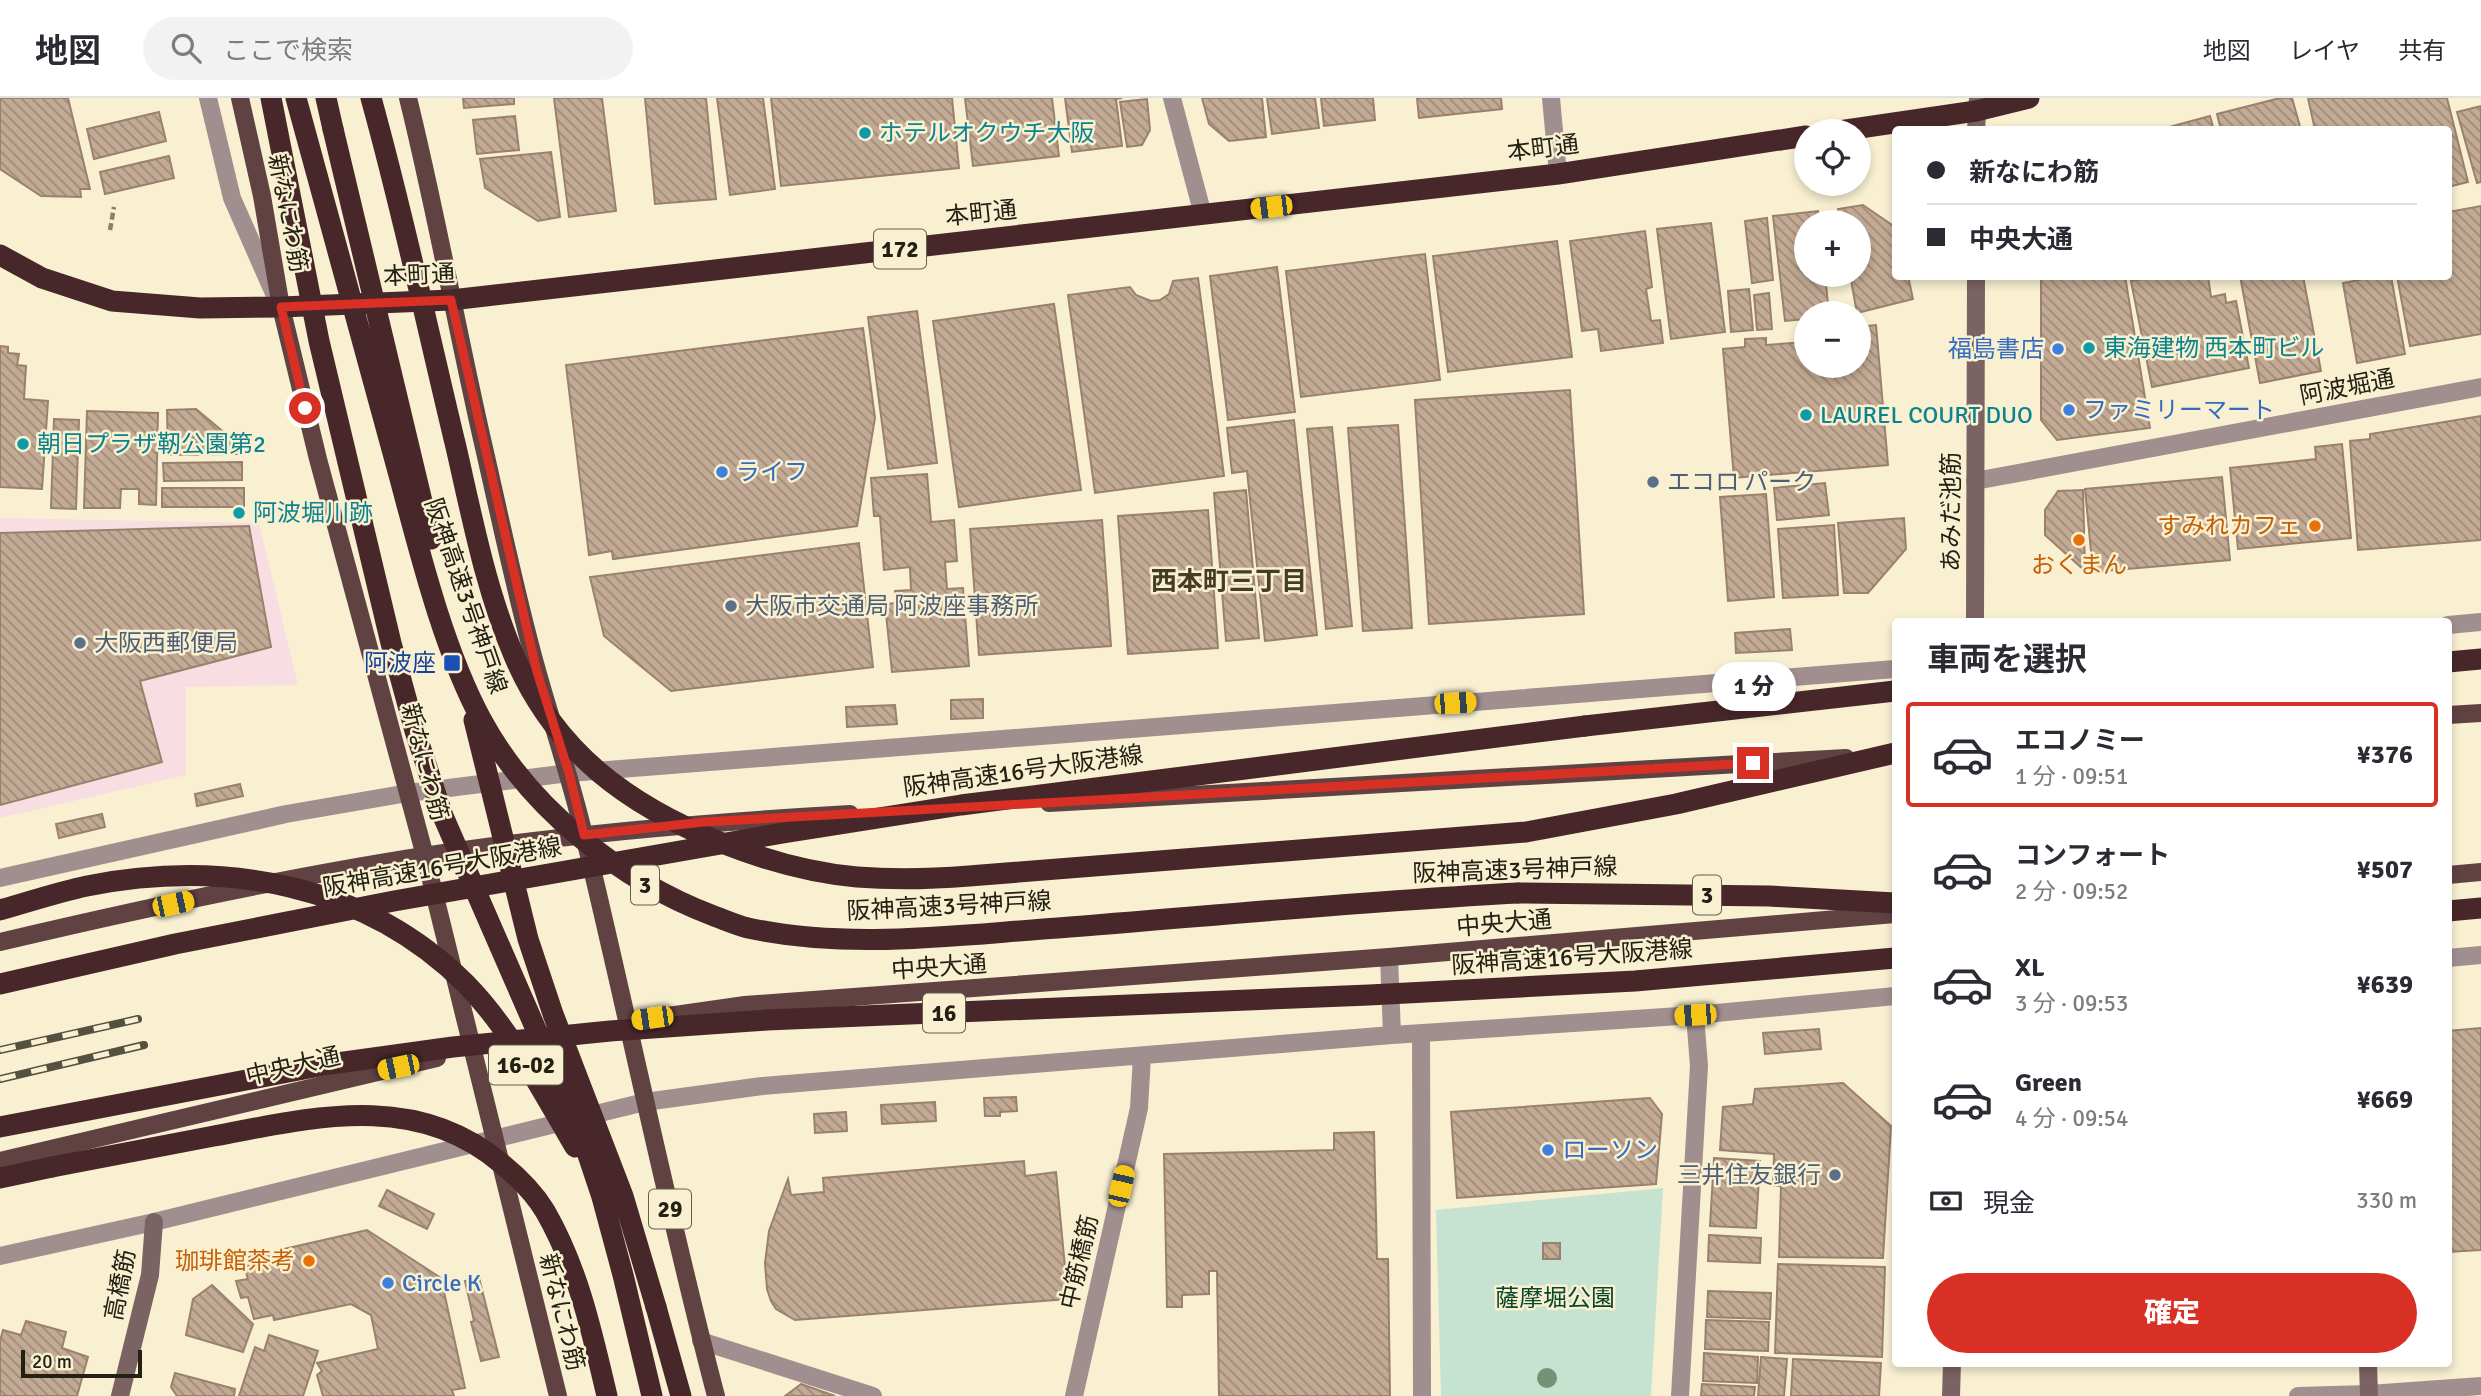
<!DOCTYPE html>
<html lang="ja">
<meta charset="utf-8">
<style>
body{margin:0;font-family:Signika,"Noto Sans JP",sans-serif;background:#f2f2f3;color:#2b2b33;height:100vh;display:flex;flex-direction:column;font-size:26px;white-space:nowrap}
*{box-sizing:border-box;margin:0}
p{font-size:23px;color:#7c7c81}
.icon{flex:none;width:38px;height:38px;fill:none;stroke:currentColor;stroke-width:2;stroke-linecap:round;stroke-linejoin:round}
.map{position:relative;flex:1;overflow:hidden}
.sheet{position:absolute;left:1892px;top:520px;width:560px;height:749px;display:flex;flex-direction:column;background:#fff;border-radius:7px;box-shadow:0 4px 10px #0003}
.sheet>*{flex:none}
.banner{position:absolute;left:1892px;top:28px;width:560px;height:154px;border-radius:7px;box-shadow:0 4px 10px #0003;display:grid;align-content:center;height:154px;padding:0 35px;background:#fff}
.tools{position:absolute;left:1794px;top:21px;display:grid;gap:14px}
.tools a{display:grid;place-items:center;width:77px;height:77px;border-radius:50%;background:#fff;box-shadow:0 4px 10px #0003;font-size:35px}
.scale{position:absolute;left:21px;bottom:18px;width:121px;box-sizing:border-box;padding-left:7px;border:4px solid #232014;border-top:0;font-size:19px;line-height:24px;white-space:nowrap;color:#232014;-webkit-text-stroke:5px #f8f0d1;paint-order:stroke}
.end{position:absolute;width:32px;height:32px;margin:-16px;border:9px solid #d93025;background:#fff;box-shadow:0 0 0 4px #fff}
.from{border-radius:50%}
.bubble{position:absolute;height:49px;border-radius:24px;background:#fff;box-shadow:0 4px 10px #0003;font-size:23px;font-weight:800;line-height:49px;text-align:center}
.car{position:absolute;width:21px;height:42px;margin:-21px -10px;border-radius:9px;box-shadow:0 0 5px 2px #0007;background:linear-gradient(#f5c518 24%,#345 0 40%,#f5c518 0 76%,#345 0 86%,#f5c518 0)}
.banner b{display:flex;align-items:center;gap:24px;height:66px;font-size:26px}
.banner b+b{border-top:2px solid #e1e1e2}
.banner i{width:18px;height:18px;background:#2b2b33}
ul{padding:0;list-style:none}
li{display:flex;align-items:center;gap:21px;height:105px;margin:0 14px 10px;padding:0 21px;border:4px solid transparent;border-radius:7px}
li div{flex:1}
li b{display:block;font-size:26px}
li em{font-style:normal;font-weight:800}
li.active{border-color:#d93025}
li>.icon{width:63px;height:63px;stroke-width:1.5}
h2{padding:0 35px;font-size:32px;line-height:84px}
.pay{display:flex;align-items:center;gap:18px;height:77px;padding:0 35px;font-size:26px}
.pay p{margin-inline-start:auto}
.primary-button{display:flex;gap:14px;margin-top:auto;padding:14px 35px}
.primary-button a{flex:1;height:80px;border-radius:42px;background:#d93025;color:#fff;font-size:28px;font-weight:800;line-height:80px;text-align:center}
header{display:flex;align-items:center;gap:42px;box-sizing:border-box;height:98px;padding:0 35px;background:#fff;border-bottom:2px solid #e1e1e2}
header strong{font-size:33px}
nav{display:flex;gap:38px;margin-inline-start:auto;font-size:24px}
.search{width:490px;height:63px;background:#f2f2f3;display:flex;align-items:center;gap:18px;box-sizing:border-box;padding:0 24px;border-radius:38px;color:#7c7c81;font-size:26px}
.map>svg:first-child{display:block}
</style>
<header>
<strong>地図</strong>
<div class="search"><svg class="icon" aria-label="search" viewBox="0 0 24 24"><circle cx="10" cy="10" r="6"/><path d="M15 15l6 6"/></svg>ここで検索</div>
<nav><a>地図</a><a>レイヤ</a><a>共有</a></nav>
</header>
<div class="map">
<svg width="2481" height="1298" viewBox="0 0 2481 1298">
<defs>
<pattern id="building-back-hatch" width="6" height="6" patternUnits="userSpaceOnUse" patternTransform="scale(1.75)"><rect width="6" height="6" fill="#c3aa94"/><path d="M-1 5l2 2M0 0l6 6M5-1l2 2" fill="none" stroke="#9e8a78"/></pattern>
</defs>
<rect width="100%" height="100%" fill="#f8f0d1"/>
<path fill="#f8dee3" d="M0 420 259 425 298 587 186 589V677L0 720Z"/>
<path fill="#c6e2d0" d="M1663 1090 1651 1298H1441L1436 1112Z"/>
<path fill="url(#building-back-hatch)" stroke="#99816d" stroke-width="2" d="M0 0H68L90 91H80L81 99 41 98 0 71Z
M463 0H514V6L464 10Z
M554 0H602L616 113 569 119Z
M645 0H706L716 101 655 106Z
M717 0H763L775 91 730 97Z
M771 0H952L959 70 781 88Z
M965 0H1052L1059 58 973 68Z
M1065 0H1122L1116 1 1122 48 1072 54Z
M1202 0H1262L1266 39 1229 43 1209 26Z
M1267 0H1315L1319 30 1272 36Z
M1321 0H1373L1375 22 1324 28Z
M1417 0H1501L1502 11 1419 20Z
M2280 0H2292L2301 32H2221L2217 16Z
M2308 0H2447L2468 84 2448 89V32H2315Z
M1147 1 1150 32 1142 47 1127 49 1120 4Z
M2481 8V84L2477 85 2457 14Z
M159 14 166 43 94 61 87 31Z
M515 18 519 52 477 56 473 22Z
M2210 18 2214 32H2158Z
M551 54 560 119 538 123 485 90 480 61Z
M169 58 174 80 105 96 100 74Z
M1863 107 1895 129V178H1908L1913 201 1857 215 1850 177H1858V124H1840L1838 111Z
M2481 108V236L2410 248 2397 178H2448V114Z
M1818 113 1819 124H1806V177H1825L1829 215H1806V221L1785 223 1773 118Z
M1767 120 1773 182 1752 185 1745 123Z
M1711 125 1725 234 1671 241 1657 131Z
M1645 133 1652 189 1646 191 1651 223 1660 222 1663 245 1601 253 1598 231 1582 233 1570 143Z
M1557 143 1572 259 1448 274 1433 158Z
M1425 156 1440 282 1301 299 1286 173Z
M1277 169 1295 314 1228 322 1210 178Z
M2041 178H2125L2150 330 2057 342 2041 322Z
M2142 178H2208L2211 199 2225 196 2226 205 2236 203 2249 270 2152 289 2131 183 2143 181Z
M2240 178H2303L2321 273 2260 285Z
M2363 178H2391L2405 256 2357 265 2343 185 2364 181Z
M1198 180 1224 378 1095 395 1068 197 1130 189 1136 197 1151 203 1160 202 1169 196 1173 183Z
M1749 191 1753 232 1731 234 1728 193Z
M1769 195 1772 231 1757 232 1754 197Z
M1054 206 1081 392 959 409 933 223Z
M917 213 937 365 888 371 868 219Z
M1876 227 1888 367 1734 380 1723 251 1745 249V241L1766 240V247L1805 244 1804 233H1806V268H1858V229Z
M863 230 875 320 857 428 613 461 612 453 589 457 566 267Z
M0 248 8 249V255L19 256 17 267 26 268 24 301 48 303 42 391 0 389Z
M1570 292 1584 516 1429 526 1415 302Z
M196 311 238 346V356L168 357 167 312Z
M87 313 158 315 156 407 139 406V391H121L120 410H84Z
M2481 318V442L2358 452 2350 343 2370 341V336Z
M54 321 79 322 76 411 51 410Z
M1294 322 1317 537 1265 543 1247 373 1232 375 1227 330Z
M1398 327 1412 530 1363 533 1348 330Z
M1332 329 1352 528 1326 531 1307 331Z
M2342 346 2351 440 2238 451 2230 370 2316 361 2315 349Z
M242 364V382L164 383 163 365Z
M927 376 931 424 954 422 957 463 945 464 947 491 963 490 969 568 892 574 885 506 897 505 895 493 911 492 910 469 884 472 880 418H874L871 380Z
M2222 379 2230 462 2093 474 2085 391Z
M1825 385 1829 417 1777 422 1774 390Z
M162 390H244V409H162Z
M1246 392 1259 540 1226 543 1214 395Z
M2083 392 2085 473 2045 437V412L2058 393Z
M1766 396 1774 499 1728 503 1720 399Z
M1208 412 1218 550 1128 556 1118 418Z
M1904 420 1906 451 1868 495H1844L1838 425Z
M1102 422 1111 548 979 557 970 431Z
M1834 427 1838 497 1783 500 1778 431Z
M249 428 271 549 140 583 162 664 0 707V435Z
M859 445 873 569 671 593 604 538 590 479Z
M1790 531 1792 552 1736 555 1735 535Z
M983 601V620L951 621V602Z
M895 607 897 626 847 629 846 609Z
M240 686 243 698 197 708 195 696Z
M102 716 105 729 59 740 56 726Z
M2481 930V1152L2448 1154V933Z
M1819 931 1821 951 1765 956 1763 935Z
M1843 985 1891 1028 1883 1160 1779 1159 1781 1088H1773L1774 1056 1720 1052 1723 1009 1753 1006 1755 991Z
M1016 999 1017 1013 1000 1014V1018H985L984 1000Z
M1650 1000 1662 1016 1656 1086 1457 1100 1451 1014Z
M935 1004 936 1023 882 1026 881 1007Z
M846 1014 847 1033 815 1035 814 1016Z
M1374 1034 1377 1161H1388L1390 1298H1219L1217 1173H1209V1196L1182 1197V1209H1167L1164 1056 1334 1052V1035Z
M1714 1060 1760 1063 1756 1130 1710 1128Z
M1024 1063 1025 1078 1056 1074 1068 1201 795 1222 776 1211 771 1203 767 1191 765 1165 769 1133 788 1081 791 1097 824 1094 823 1080Z
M387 1092 434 1116 427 1131 379 1108Z
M367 1132 441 1180 465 1290 452 1292 454 1298H323L317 1277 322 1273 317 1265 378 1251 371 1217 351 1206 274 1222 273 1217 254 1221 248 1199 241 1200 236 1183 248 1181 244 1168 251 1167 249 1159Z
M1709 1137 1761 1140 1760 1165 1708 1163Z
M1543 1145H1560V1161H1543Z
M1778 1166 1885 1169 1882 1259 1775 1255Z
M479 1180 499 1259 481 1263 471 1224 474 1223 465 1183Z
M212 1187 253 1226 243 1254 186 1237 193 1201Z
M1708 1193 1771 1195 1770 1221 1707 1219Z
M1706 1222 1769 1224 1768 1253 1705 1251Z
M26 1223 66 1234 62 1250 88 1259 77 1298H0V1243L3 1232 21 1237Z
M269 1237 318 1253 303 1298H239L255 1249 264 1253Z
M1704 1255 1758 1259 1757 1285 1703 1283Z
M1761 1259 1787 1261 1784 1298H1758Z
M1793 1261 1881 1265 1879 1298H1791Z
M2032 1265H2151V1266L2032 1267Z
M175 1275 235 1291 234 1298H177L171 1289Z
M801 1286 835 1298H785Z
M1702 1286 1755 1289 1754 1298H1701Z"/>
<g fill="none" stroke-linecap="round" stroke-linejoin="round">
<path stroke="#87826d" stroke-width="4.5" stroke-dasharray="7 3.5" stroke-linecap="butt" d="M110 132 114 109"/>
<path stroke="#a18f90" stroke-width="18" d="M208 0 232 100 276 200
M1172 0 1203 117
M1551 0 1558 76
M1975 383 2481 289
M2448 527 2481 524
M0 780 286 716 408 695 569 675 1895 571
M1389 859 1392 937
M2448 860 2481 857
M1421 935 1422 1298
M0 1158 154 1124 645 1004 762 988 1392 937 1695 917 1895 898
M701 1243 873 1298
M1074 1298 1139 1010 1142 958
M1680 1298 1699 968 1695 917
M2298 1298 2369 1296 2481 1288"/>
<path stroke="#7b6263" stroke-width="18" d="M1976 32 1978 0
M1975 523 1976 178
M2368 1265 2369 1298
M120 1298 150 1177 154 1124
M1951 1298 1952 1265"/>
<path stroke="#604243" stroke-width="18" d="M240 0 262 98 281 209 318 361 425 758 558 1298
M408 0C436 113 456 227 482 341 500 419 516 498 538 576 553 629 571 682 584 737 629 923 667 1112 716 1298
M2448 617 2481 615
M1049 705 1846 660
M2448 777 2481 774
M0 844C140 811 282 780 424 758 565 736 708 724 850 716
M640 922 745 907 1389 859 1895 816
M0 1063 437 960"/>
<path stroke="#48272a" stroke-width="21" d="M326 0 333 31
M1839 33 1976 13 2029 0
M0 157 42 180 112 203 200 210 281 209 451 202 1558 76 1806 38
M2448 564 2481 561
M1585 628 1895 593
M1518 795 1769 798 1895 805
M2448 813 2481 810
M0 1080 52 1069
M656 1209 681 1298"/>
<defs>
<path id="rail" d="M0 952 138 921
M0 981 144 947"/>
</defs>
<use href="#rail" stroke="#555140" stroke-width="8"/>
<use href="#rail" stroke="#f8f0d1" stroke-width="5" stroke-dasharray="16" stroke-linecap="butt"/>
<path stroke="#48272a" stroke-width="21" d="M271 0 319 243 391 545 415 633 443 718 579 1030 602 1099 623 1177 652 1298
M296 0C330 126 364 252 399 377 420 455 443 550 481 621 529 710 621 783 714 818 725 822 736 827 748 830 849 852 955 837 1058 830 1211 818 1365 803 1518 795
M371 0C403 115 428 233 456 349 472 419 486 493 515 560 556 655 628 707 722 745 765 762 811 775 857 779 895 782 932 781 969 778L1526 734 1676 706 1895 655
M333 31 431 441
M474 622 528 841 553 916 623 1098 656 1209
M0 812C29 804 58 794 87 788 223 761 365 785 466 886 511 932 542 993 575 1049
M0 886 175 846 394 803 783 735 961 707 1585 628
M0 1029 330 966 453 949 610 933 767 922 1369 897 1635 883 1895 860
M52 1069C106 1059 160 1048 214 1038 314 1019 417 993 502 1066 518 1079 534 1095 545 1113 578 1170 592 1234 607 1298"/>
</g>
<circle fill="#739376" cx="1547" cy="1280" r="10"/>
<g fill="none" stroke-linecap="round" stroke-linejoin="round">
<path stroke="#d93025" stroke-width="9" d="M305 310 281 209 451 202 537 574 569 675 584 737 704 724 1753 665"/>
</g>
<g fill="#0f9aa8" stroke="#f8f0d1" stroke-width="2.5">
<circle cx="865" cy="35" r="7"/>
<circle cx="2089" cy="250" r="7"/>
<circle cx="1806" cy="317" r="7"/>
<circle cx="23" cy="346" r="7"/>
<circle cx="239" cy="415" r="7"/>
</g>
<g fill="#3f7fe0" stroke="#f8f0d1" stroke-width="2.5">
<circle cx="2058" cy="251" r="7"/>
<circle cx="2069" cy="312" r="7"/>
<circle cx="722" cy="374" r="7"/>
<circle cx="1548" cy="1052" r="7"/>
<circle cx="388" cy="1185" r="7"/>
</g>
<g fill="#5c6f8a" stroke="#f8f0d1" stroke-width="2.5">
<circle cx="1653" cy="384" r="7"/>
<circle cx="731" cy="508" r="7"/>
<circle cx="80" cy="545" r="7"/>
<circle cx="1835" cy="1077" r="7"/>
</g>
<g fill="#e8710a" stroke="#f8f0d1" stroke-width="2.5">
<circle cx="2315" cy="428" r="7"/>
<circle cx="2079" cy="442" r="7"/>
<circle cx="309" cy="1163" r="7"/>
</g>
<rect fill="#1a4fb4" stroke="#f8f0d1" stroke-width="2.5" x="443" y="556" width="18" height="18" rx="3.5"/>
<g text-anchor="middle" stroke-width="5" stroke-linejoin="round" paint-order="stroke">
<g fill="#f8f0d1" stroke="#635e4d" stroke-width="2">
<rect x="874" y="131.5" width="52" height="39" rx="5"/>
<rect x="631" y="767.5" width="28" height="39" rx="5"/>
<rect x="1693" y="777.5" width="28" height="39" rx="5"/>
<rect x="923" y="895.5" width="42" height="39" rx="5"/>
<rect x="489" y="947.5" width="74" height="39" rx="5"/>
<rect x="649" y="1091.5" width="42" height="39" rx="5"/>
</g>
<g font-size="23" font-weight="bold" fill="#232014">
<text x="900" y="159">172</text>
<text x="645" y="795">3</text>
<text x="1707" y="805">3</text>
<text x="944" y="923">16</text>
<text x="526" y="975">16-02</text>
<text x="670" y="1119">29</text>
</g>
<g font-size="24" fill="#0d838f" stroke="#f8f0d1" text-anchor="start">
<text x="879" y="43">ホテルオクウチ大阪</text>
<text x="2103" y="258">東海建物 西本町ビル</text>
<text x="1820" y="325">LAUREL COURT DUO</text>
<text x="37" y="354">朝日プラザ靭公園第2</text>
<text x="253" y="423">阿波堀川跡</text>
</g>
<g font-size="24" fill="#232014" stroke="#f8f0d1">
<text transform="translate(1543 50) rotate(-7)" y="8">本町通</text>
<text transform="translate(288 115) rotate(79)" y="8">新なにわ筋</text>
<text transform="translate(981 115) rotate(-6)" y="8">本町通</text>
<text transform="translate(419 177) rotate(-3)" y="8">本町通</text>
<text transform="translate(2347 289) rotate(-11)" y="8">阿波堀通</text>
<text transform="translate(1951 414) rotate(-90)" y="8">あみだ池筋</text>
<text transform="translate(466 498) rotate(71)" y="8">阪神高速3号神戸線</text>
<text transform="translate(425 664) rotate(75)" y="8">新なにわ筋</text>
<text transform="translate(1023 673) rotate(-8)" y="8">阪神高速16号大阪港線</text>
<text transform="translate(442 769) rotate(-10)" y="8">阪神高速16号大阪港線</text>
<text transform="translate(1515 772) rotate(-2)" y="8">阪神高速3号神戸線</text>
<text transform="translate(949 808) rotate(-3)" y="8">阪神高速3号神戸線</text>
<text transform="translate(1504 825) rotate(-5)" y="8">中央大通</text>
<text transform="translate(1572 859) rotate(-4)" y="8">阪神高速16号大阪港線</text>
<text transform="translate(939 869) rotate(-4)" y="8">中央大通</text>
<text transform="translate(293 968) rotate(-13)" y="8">中央大通</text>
<text transform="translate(1079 1164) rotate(-77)" y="8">中筋橋筋</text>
<text transform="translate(120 1187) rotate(-79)" y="8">高橋筋</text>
<text transform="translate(562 1214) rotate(76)" y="8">新なにわ筋</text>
</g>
<g font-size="24" fill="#366cbe" stroke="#f8f0d1" text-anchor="start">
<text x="2044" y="259" text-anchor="end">福島書店</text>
<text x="2083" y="320">ファミリーマート</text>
<text x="736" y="382">ライフ</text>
<text x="1562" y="1060">ローソン</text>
<text x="402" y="1193">Circle K</text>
</g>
<g font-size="24" fill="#4e5e75" stroke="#f8f0d1" text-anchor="start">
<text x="1667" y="392">エコロ パーク</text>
<text x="745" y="516">大阪市交通局 阿波座事務所</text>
<text x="94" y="553">大阪西郵便局</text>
<text x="1821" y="1085" text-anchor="end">三井住友銀行</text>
</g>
<g font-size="24" fill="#c56008" stroke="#f8f0d1" text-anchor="end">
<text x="2301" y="436">すみれカフェ</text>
<text x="2079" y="475" text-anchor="middle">おくまん</text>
<text x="295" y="1171">珈琲館茶考</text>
</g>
<g font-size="24" fill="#164399" stroke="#f8f0d1" text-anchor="end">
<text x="436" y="573">阿波座</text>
</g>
<g font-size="24" fill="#07472b" stroke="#f8f0d1">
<text x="1555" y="1208">薩摩堀公園</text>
</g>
<g font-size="26" font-weight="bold" fill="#443d23" stroke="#f8f0d1">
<text x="1229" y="492">西本町三丁目</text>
</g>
</g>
</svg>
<div class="tools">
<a><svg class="icon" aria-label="locate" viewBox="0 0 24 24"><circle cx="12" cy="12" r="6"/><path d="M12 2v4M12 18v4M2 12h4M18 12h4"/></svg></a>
<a>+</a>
<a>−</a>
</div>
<div class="scale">20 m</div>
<i class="end from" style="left:305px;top:310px"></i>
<i class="end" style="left:1753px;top:665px"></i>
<div class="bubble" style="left:1712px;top:564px;width:84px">1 分</div>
<i class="car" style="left:1271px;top:109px;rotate:263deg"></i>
<i class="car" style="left:1455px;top:605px;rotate:86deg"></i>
<i class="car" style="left:173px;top:806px;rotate:78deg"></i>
<i class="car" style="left:1695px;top:917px;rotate:266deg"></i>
<i class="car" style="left:652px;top:920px;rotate:262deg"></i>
<i class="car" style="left:398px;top:969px;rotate:258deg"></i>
<i class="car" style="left:1121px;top:1088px;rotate:13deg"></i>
<div class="banner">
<b><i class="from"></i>新なにわ筋</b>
<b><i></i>中央大通</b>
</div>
<section class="sheet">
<h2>車両を選択</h2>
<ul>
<li class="active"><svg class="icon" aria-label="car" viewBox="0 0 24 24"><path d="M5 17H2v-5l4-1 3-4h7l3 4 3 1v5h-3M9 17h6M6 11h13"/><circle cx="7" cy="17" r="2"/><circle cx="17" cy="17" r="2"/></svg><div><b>エコノミー</b><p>1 分 · 09:51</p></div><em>¥376</em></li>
<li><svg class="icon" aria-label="car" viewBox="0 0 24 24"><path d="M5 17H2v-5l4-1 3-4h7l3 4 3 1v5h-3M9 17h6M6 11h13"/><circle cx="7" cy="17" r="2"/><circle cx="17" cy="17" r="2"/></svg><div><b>コンフォート</b><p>2 分 · 09:52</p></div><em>¥507</em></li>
<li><svg class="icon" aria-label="car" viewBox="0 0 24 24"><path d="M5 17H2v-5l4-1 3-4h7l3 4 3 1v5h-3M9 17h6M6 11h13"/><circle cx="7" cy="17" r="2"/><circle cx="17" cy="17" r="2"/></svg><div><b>XL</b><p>3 分 · 09:53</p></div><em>¥639</em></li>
<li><svg class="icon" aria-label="car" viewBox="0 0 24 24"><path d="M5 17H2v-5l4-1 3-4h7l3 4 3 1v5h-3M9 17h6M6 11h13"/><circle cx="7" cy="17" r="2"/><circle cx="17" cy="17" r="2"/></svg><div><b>Green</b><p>4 分 · 09:54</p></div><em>¥669</em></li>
</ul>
<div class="pay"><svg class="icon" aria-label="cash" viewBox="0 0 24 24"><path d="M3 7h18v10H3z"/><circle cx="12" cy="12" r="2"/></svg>現金<p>330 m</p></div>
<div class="primary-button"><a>確定</a></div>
</section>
</div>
